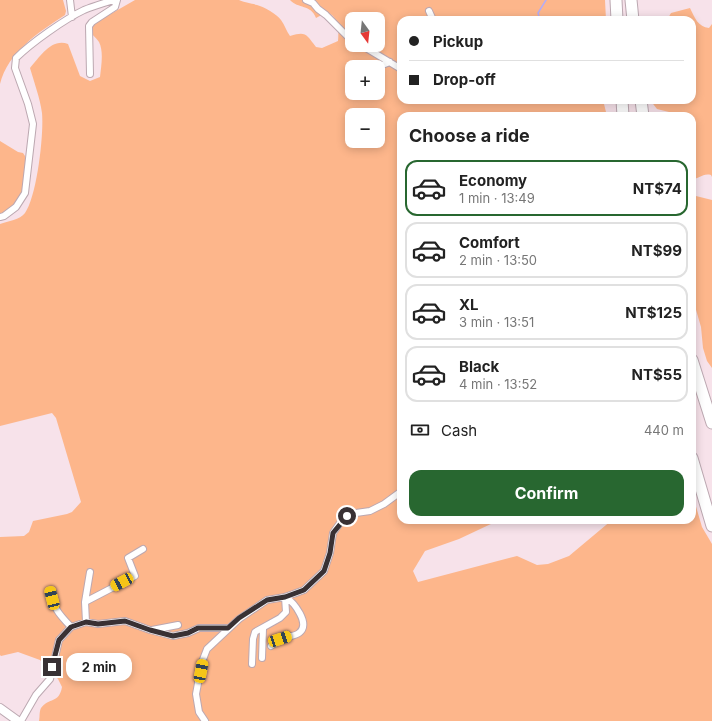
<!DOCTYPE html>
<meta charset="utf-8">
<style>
body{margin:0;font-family:Inter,sans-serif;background:#f6f6f6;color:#222;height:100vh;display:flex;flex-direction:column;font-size:15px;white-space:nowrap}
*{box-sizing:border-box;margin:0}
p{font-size:13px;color:#767676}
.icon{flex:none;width:22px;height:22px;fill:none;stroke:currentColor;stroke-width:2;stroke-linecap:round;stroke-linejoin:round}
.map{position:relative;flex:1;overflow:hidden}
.details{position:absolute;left:397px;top:112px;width:299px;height:412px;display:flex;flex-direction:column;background:#fff;border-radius:12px;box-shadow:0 2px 10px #0003}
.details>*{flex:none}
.top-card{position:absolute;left:397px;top:16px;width:299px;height:88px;border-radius:12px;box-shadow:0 2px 10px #0003;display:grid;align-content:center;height:88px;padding:0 12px;background:#fff}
.needle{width:26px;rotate:165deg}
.fabs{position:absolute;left:345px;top:12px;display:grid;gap:8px}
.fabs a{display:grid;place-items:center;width:40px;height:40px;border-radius:8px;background:#fff;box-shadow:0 2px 10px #0003;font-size:20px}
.end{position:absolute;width:18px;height:18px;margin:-9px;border:5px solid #393134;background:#fff;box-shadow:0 0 0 2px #fff}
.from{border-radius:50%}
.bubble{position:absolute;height:28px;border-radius:12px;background:#fff;box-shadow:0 2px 10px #0003;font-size:13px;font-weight:700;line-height:28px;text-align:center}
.car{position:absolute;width:12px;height:24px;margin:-12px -6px;border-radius:5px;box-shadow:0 0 3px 1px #0007;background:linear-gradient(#f5c518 24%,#345 0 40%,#f5c518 0 76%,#345 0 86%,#f5c518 0)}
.top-card b{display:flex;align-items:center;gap:14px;height:38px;font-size:15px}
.top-card b+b{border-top:1px solid #e0e0e0}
.top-card i{width:10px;height:10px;background:#222}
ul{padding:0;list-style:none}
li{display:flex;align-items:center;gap:12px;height:56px;margin:0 8px 6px;padding:0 4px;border:2px solid #e0e0e0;border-radius:12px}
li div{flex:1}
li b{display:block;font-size:15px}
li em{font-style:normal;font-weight:700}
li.on{border-color:#286730}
li>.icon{width:36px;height:36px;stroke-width:1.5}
h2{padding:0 12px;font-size:18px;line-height:48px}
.pay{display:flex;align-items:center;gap:10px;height:44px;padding:0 12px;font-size:15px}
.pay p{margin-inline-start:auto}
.primary-button{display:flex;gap:8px;margin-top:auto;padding:8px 12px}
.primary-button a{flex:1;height:46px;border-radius:12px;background:#286730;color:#fff;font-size:16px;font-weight:700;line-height:46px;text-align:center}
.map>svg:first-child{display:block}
</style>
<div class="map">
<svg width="712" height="721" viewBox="0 0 712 721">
<rect width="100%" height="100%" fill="#f7e2ea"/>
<path fill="#fdb68b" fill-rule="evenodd" d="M0 0H63L66 11 65 15C39 32 8 52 0 84Z
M135 0H239C246 3 251 3 257 5 264 7 277 14 281 20 285 25 286 31 290 36 306 31 306 34 316 47L322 48 338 41C339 30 339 17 327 12L316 18C311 4 298 9 290 0H605L606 20H401V100H603L607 116H401V520H494L493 523 459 539 425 551 413 571 418 582 517 556 537 565 548 564 569 556 612 520H692V493L702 527 712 544V721H39C40 717 39 712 41 708 49 697 59 704 62 687L58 679 40 660 18 652 1 656 0 655V537L24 536 29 532 33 521 67 514 72 512 81 502 56 418 52 413 0 426V224C8 221 20 220 25 213 37 196 44 134 42 113 40 98 34 82 30 68 40 57 51 38 68 44L80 76 90 81 100 77C101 67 104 52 99 42 95 36 91 35 88 27ZM352 19H378V45H352ZM352 67H378V93H352ZM352 115H378V141H352Z
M690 8C695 18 698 27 709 28L712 24V177L711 175C702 173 700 179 692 179V116H675L669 112 657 109 650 100H692V20H667L671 13Z
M0 141 18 152 23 153 25 156C26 191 28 194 0 217Z
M692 192 696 196 712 200V368L707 361 703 348 701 327 692 296Z"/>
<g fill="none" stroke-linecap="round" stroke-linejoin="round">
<path stroke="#b4acf6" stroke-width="1.5" d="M540 20 538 13 546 0"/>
<defs>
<path id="street" d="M70 0 72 17
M306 0 313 3 318 9 326 15 347 36 352 40
M429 11 433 20
M361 45 401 69
M377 67 390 62
M90 74 89 26 92 22 115 7 117 0
M0 217 4 216 16 207 25 193 33 124 28 104 15 68 16 58C31 43 65 19 84 10 94 6 104 3 114 0
M50 590C55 610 57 612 71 627
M85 602 90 572
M86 622 85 602 135 576 128 558 143 549
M152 630 178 625
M271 646C274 644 277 641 281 639 286 636 294 637 299 633 311 624 294 602 285 597
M262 658 263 629
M252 664 253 639 255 632 280 618 286 612 285 597
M21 721 36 695 50 679 59 640 71 627 86 622 98 624 125 621 150 630 173 636 188 633 199 628H228
M205 721 199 712 196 694 202 662 207 649 239 619 267 600 285 597 304 590 324 571 330 553 333 533 340 523 347 516 356 513 370 511 384 504 399 493 401 496"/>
<path id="secondary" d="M0 708 18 721"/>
<path id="highway" d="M616 0 617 20
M631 0 633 20
M622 100 623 116
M641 100 643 116
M692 360 712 423
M692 458 712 526"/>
</defs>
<use href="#street" stroke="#bca8b1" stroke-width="8"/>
<use href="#secondary" stroke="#bca8b1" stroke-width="10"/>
<use href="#highway" stroke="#bca8b1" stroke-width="13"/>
<use href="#street" stroke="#fff" stroke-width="6"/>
<use href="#secondary" stroke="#fff" stroke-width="8"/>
<use href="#highway" stroke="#fff" stroke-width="11"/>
</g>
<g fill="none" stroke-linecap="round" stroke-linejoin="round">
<path stroke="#393134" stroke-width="5" d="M52 667 59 640 71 627 86 622 98 624 125 621 150 630 173 636 188 633 198 628H228L239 618 267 600 285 597 304 590 324 571 330 553 333 533 347 516"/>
</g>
</svg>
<div class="fabs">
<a><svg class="needle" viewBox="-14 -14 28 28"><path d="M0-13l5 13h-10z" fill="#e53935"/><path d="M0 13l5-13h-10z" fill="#767676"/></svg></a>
<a>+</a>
<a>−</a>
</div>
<i class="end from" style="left:347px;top:516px"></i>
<i class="end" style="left:52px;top:667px"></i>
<div class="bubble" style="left:66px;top:653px;width:66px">2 min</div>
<i class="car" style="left:122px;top:582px;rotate:242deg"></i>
<i class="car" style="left:52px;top:598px;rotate:346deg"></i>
<i class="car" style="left:280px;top:639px;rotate:72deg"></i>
<i class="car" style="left:201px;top:671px;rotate:11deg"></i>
<div class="top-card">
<b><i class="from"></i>Pickup</b>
<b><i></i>Drop-off</b>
</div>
<section class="details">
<h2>Choose a ride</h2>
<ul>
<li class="on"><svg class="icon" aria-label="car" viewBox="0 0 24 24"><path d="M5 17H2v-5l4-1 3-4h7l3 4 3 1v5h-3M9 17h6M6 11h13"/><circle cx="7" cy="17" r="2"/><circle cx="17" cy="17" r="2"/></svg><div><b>Economy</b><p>1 min · 13:49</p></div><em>NT$74</em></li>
<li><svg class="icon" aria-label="car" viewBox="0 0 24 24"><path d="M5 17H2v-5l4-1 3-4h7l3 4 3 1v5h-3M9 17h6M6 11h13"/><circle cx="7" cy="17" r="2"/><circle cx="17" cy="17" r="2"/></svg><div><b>Comfort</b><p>2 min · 13:50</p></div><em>NT$99</em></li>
<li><svg class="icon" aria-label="car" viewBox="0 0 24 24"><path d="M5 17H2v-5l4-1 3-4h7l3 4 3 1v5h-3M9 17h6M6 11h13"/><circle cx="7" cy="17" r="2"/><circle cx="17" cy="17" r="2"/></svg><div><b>XL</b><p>3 min · 13:51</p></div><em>NT$125</em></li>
<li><svg class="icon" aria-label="car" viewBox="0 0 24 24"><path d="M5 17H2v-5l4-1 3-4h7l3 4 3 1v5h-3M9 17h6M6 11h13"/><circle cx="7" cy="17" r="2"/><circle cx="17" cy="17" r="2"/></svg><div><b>Black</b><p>4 min · 13:52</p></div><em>NT$55</em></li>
</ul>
<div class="pay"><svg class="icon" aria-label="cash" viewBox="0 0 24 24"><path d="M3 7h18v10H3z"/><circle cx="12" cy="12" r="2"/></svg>Cash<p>440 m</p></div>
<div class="primary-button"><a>Confirm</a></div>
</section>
</div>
